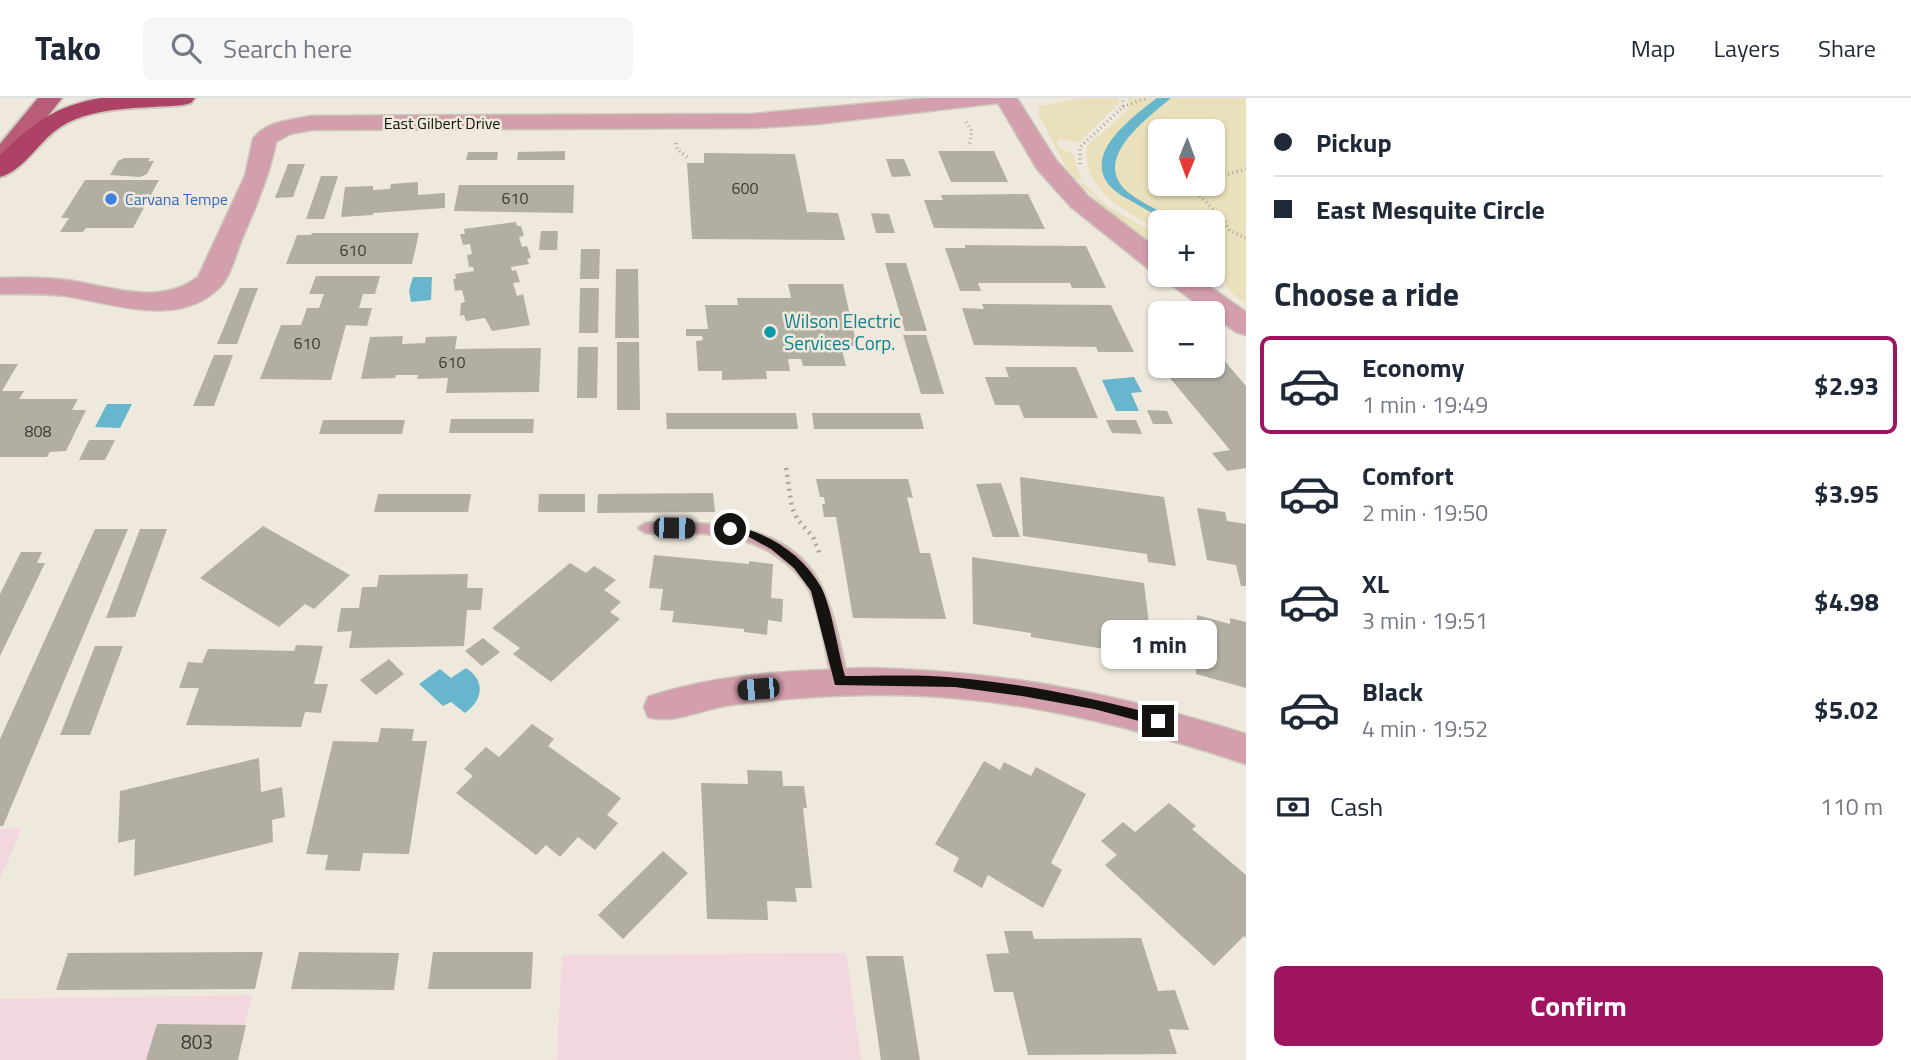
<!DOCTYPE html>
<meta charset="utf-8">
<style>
body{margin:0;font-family:"Titillium Web",sans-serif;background:#f6f6f7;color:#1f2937;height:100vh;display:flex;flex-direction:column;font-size:26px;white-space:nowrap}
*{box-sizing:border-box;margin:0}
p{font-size:23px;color:#747a83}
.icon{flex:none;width:38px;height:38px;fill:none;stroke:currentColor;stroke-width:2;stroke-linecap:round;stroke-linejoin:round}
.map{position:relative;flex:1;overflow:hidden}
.drawer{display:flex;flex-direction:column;background:#fff;width:665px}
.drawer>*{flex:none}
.guide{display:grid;align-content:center;height:154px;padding:0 28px;background:#fff}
.needle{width:46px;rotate:181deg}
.controls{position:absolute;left:1148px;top:21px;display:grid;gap:14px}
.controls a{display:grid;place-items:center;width:77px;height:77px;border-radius:10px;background:#fff;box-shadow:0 2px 5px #0004;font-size:35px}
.end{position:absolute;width:32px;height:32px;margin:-16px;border:9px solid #15130f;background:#fff;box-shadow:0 0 0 4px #fff}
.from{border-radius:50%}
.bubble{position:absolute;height:49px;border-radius:10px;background:#fff;box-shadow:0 2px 5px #0004;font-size:23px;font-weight:700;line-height:49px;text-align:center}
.car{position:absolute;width:21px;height:42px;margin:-21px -10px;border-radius:9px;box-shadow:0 0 5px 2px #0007;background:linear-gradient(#222 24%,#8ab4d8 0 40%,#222 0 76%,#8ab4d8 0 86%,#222 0)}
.guide b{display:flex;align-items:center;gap:24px;height:66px;font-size:26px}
.guide b+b{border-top:2px solid #e0e1e3}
.guide i{width:18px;height:18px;background:#1f2937}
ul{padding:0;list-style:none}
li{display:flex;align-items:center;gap:21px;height:98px;margin:0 14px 10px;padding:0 14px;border:4px solid transparent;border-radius:10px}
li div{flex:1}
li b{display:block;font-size:26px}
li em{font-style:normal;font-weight:700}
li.current{border-color:#9f1460}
li>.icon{width:63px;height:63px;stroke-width:1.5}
h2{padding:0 28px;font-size:32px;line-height:84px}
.pay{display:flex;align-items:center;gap:18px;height:77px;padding:0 28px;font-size:26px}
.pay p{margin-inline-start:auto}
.action{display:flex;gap:14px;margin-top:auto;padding:14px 28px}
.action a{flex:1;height:80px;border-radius:10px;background:#9f1460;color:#fff;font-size:28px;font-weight:700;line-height:80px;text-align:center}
header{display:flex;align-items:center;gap:42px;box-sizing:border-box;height:98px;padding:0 35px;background:#fff;border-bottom:2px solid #e0e1e3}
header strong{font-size:33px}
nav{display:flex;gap:38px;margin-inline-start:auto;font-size:24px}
.search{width:490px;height:63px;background:#f6f6f7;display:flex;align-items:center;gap:18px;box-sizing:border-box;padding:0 24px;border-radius:10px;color:#747a83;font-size:26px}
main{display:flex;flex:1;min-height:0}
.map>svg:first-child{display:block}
</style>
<header>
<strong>Tako</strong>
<div class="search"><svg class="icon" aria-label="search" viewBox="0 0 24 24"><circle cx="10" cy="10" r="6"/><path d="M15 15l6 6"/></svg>Search here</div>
<nav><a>Map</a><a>Layers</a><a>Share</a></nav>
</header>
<main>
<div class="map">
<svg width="1246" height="962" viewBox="0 0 1246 962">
<rect width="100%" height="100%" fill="#eee9dc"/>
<path fill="#f2d8de" d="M22 730 0 780V731Z
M846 855 861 962H557L562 857Z
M252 897 237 962H0V901Z"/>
<path fill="#eae0bb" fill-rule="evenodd" d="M1080 0H1118L1120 4 1078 45 1061 41 1057 44 1059 50 1073 56 1081 81 1077 82 1068 73 1038 15 1040 8Z
M1128 0H1246V205C1217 188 1230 181 1213 162V124H1160V132C1126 113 1081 93 1087 48L1129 11ZM1160 33H1213V86H1160Z
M1078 84 1083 85 1107 108 1160 139V150L1107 112Z"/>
<path fill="#67b6ce" d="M1157 0H1171C1148 20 1088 62 1129 95 1144 107 1165 115 1182 124 1165 124 1153 115 1138 107 1129 101 1118 97 1111 89 1080 56 1134 18 1157 0Z
M413 179H432L431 202 411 204 409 192Z
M1134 279 1142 294 1131 295 1139 313H1116L1102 282Z
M107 306H132L120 330 95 329Z
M466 570C486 583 483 602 465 615L451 604 443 608 419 586 440 571 451 580Z"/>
<path fill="#b3aea2" d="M565 53V62H517L518 54Z
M938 53H994L1008 84H951Z
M468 54H498L497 62H466Z
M704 55 795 56 807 114 838 115 845 142 692 141 687 65H704Z
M124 60H150L148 63H154L147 76 140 79 110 77 118 63Z
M886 61H904L911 78 892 79Z
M288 66H305L293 99 275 100Z
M321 78H338L324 121H306Z
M85 82H159L133 130H86L83 134H60L69 120H61Z
M418 84V97L445 95V110L373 115V117L341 119 345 89 373 88V92L390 91 391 86Z
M459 87H574L573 115 454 113Z
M1028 96 1045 131 934 130 924 102H943L941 97Z
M871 115 889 116 895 135H876Z
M516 124 517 128H521L524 138 519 139 522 149 527 148 531 160 527 161 529 166 511 169 512 173 516 172 520 184 513 185 517 198 523 196 530 227 492 233 485 220 466 223 464 217 460 218 461 205 465 204 462 192 455 193 453 181H456L455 176 474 173 473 169H469L467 157 472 156 470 146 463 147 460 136H465L464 131Z
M541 133H558L557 152H539Z
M312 135H419L412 166H286L297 137H311Z
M965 147 1086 148 1106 190H1072L1070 185H978L981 193H960L945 150H965Z
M581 151H600L599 181H580Z
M885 165H906L927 233H905Z
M616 171H638L639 240H615Z
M316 178H380L375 196H363L359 210H372L367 228 346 227 331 282 260 281 281 227H301L307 210H319L324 196H309Z
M788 186H843L857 248H841L846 268H803L801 261H788L790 273H766L767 281 722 282V273H698L696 243 703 242 702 238H686V231H708L705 207H738L737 200H791Z
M240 190H258L237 246H217Z
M580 190H599L598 235H579Z
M982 206 1111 207 1134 254H1098L1096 249 974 247 962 210 984 211Z
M903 237H926L944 296H921Z
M403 238 402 246 425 245 426 239 457 238 455 251 541 250 539 294 446 295 448 280 417 281 418 277H396L395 280 361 281 370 239Z
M617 244H639L640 312H617Z
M578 249H598L597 300H577Z
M1217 254 1246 288V370L1227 373 1212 355 1230 352 1155 262H1160V268H1213V255Z
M214 257H233L214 308H193Z
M0 266H18L2 293H24L19 301H78L72 312H86L66 353 50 354 47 359H0Z
M1005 269H1076L1098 320H1024L1019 307H995L985 279H1009Z
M1147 312 1167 313 1173 326H1153Z
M666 315H796L798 331H667Z
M812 315H920L924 331H814Z
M451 321H534L533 335H449Z
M323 322H405L402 336H319Z
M1106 322H1136L1142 336 1112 335Z
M89 342H115L105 362H79Z
M1020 379 1164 399 1176 468 1148 464 1147 456 1023 438Z
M816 381H908L913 400 907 399 920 455H930L946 521 853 520 836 419H824L822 406H825L824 399H820Z
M1001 385 1020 439H993L976 386Z
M713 395 715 414 597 415 598 396Z
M378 396H471L468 414H374Z
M539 396H585V414H538Z
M1197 410 1225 414 1227 423 1246 426V488H1241L1236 467 1207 462Z
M263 428 350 477 314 511 305 506 279 529 200 480Z
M95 431H128L3 728H0V641Z
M140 431H167L135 519 106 520Z
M21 454H42L37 465H45L0 558V496Z
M654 457 749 466V463L773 466 771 500 783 501 782 524 768 522 767 537 744 534V531L672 524 674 513 660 512 663 491 649 490Z
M972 459 1144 485 1153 559 1031 539V535L973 526Z
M570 465 586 475 594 468 616 482 604 492 621 504 610 514 620 521 551 584 513 556 520 550 492 530Z
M468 476 467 490H483L481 512H467L464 548 349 550 352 533 337 534 341 510H359L362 489H377L379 477Z
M1197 517 1230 526V520L1246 524V590L1196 576Z
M483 540 500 554 482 568 465 553Z
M296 547 323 548 314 586H328L321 615 305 614 301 629 186 627 199 590H179L188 564 202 565 208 551 294 553Z
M95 548H123L90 637H60Z
M389 561 404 576 376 597 360 582Z
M532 626 554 641 548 648 621 700 607 717 618 725 595 752 578 739 560 759 546 747 536 757 456 695 473 678 464 671 486 649 499 659Z
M381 630 414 631 412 643H427L409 756 363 755 360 773 325 772 328 757 306 756 333 643 378 644Z
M259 660 261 694 282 689 285 719 272 722 273 744 134 778 135 741 118 745 120 693Z
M984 663 1000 672 1004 664 1031 678 1036 669 1086 696 1051 765 1062 772 1043 810 988 777 982 790 953 773 959 760 935 746Z
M747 672 782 673 783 688H804L807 710H803L812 790H795L797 804 767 803 768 822 707 821 701 685 748 686Z
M1169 705 1196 728 1192 731 1246 777V840L1244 838 1214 868 1105 767 1117 757 1101 743 1123 724 1135 734Z
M663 753 688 775 623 841 598 817Z
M1004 833H1032L1034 841 1141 840 1158 893 1175 892 1189 932 1169 931 1177 956 1028 957 1013 894H994L986 856 1009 855Z
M263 854 255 891 56 892 68 855Z
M299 854 399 855 394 892 291 891Z
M433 854H533L531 891H428Z
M866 858H903L920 962H881Z
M157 926 246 927 238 962H146Z"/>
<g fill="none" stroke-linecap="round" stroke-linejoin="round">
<defs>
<path id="service" d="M646 425C711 425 794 422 824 495 836 523 841 554 848 583L845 587 840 589 835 587 832 583C826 553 822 522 810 493 803 479 790 467 777 458 737 431 693 435 646 435L639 430Z"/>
<path id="minor" d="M867 570C1005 573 1114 595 1246 636V666C1122 625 996 594 864 597 820 598 775 601 731 607 705 610 673 627 648 619L644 609 648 599C718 575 794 573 867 570Z"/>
<path id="tertiary" d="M929 0H1017L1056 62 1089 99 1160 153V174L1150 172 1071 109 1037 71 998 5 818 26 752 30 311 32 290 36 276 44C269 79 256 108 242 141 236 155 231 178 220 189 179 231 113 205 65 198 43 195 22 196 0 196V180C22 179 44 179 66 182 111 188 158 209 198 179L245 78 253 41C266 23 291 22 311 18L752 16Z
M1162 177H1194L1246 214V237L1236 234 1166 183Z"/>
<path id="primary" d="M38 0H62L9 68 0 71V46Z"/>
<path id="motorway" d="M101 0H195L191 5 183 7C143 11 97 7 62 28 40 41 24 73 0 79V57C33 25 55 8 101 0Z"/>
</defs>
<use href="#service" stroke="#cbc7bb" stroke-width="4"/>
<use href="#minor" stroke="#cbc7bb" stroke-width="3"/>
<use href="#tertiary" stroke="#cbc7bb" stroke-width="3"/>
<use href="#primary" stroke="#cbc7bb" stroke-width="4"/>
<use href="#motorway" stroke="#cbc7bb" stroke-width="4"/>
<path stroke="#aba69c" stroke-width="3.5" stroke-dasharray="1 3.5" stroke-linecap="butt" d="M1123 9 1146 0
M966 24 972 33 969 49
M676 45 677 51 688 60
M1080 66V49L1123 9V0
M1213 85 1219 79 1246 71
M1212 86 1199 97 1222 120 1230 133 1246 140"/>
<path stroke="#aba69c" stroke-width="4.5" stroke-dasharray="2 5" stroke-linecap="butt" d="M786 370 792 410 798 422 813 439 821 459"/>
<use href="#service" fill="#d49fac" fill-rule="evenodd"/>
<use href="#minor" fill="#d49fac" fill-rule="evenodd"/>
<use href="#tertiary" fill="#d49fac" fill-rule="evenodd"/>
<use href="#primary" fill="#b95c78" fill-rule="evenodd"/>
<use href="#motorway" fill="#ad4166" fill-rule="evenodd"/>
</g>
<path fill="#15130f" d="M730 427C767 434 802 455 821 489 832 510 838 554 845 578 882 578 921 576 958 580 1026 586 1092 600 1158 617L1165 623 1158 628 1094 611 1022 598 955 589 835 587 811 493 794 470 771 451 749 439 726 434 724 431Z"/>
<circle fill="#3f7fe0" stroke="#eee9dc" stroke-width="2.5" cx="111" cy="101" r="7"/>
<circle fill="#0f9aa8" stroke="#eee9dc" stroke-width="2.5" cx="770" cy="234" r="7"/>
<g text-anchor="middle" stroke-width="5" stroke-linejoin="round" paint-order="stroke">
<g font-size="16" fill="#15130f" stroke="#eee9dc">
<text x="442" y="31">East Gilbert Drive</text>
</g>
<g font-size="16" fill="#3c3a34">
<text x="745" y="96">600</text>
<text x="515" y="106">610</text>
<text x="353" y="158">610</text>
<text x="307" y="251">610</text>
<text x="452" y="270">610</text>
<text x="38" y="339">808</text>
</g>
<g font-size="16" fill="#366cbe" stroke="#eee9dc" text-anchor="start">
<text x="125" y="107">Carvana Tempe</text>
</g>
<g font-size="19" fill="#0d838f" stroke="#eee9dc" text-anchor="start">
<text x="784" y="230">Wilson Electric<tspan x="784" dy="22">Services Corp.</tspan></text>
</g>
<g font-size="19" fill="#3c3a34">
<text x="197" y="951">803</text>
</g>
</g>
</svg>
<div class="controls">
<a><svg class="needle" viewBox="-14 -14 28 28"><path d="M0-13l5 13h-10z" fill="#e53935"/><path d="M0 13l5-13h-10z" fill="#747a83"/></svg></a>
<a>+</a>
<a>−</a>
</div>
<i class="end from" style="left:730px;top:431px"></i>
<i class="end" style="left:1158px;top:623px"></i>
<div class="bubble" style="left:1101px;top:522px;width:116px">1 min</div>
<i class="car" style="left:674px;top:430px;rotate:91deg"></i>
<i class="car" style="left:758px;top:591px;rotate:265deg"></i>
</div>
<section class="drawer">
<div class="guide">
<b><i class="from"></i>Pickup</b>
<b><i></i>East Mesquite Circle</b>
</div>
<h2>Choose a ride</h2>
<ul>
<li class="current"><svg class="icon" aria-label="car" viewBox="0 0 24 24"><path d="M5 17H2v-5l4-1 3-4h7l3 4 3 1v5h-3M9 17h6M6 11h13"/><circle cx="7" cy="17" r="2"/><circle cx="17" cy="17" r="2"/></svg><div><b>Economy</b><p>1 min · 19:49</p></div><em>$2.93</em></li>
<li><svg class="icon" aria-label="car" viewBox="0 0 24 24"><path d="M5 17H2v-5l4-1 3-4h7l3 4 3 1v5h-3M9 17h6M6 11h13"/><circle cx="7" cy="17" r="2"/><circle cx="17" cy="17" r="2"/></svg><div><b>Comfort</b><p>2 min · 19:50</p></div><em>$3.95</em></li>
<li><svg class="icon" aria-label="car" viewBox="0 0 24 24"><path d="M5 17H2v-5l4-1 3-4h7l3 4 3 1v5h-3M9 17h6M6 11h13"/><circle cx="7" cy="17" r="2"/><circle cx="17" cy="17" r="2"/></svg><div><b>XL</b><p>3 min · 19:51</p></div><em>$4.98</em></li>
<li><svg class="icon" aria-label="car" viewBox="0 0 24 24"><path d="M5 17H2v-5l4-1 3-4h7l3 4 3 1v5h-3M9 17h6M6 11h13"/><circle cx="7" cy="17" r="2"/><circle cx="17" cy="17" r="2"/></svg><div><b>Black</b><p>4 min · 19:52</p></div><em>$5.02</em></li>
</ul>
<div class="pay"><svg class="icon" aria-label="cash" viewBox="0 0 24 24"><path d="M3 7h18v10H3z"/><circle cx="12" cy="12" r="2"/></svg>Cash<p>110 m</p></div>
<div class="action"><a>Confirm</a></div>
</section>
</main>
